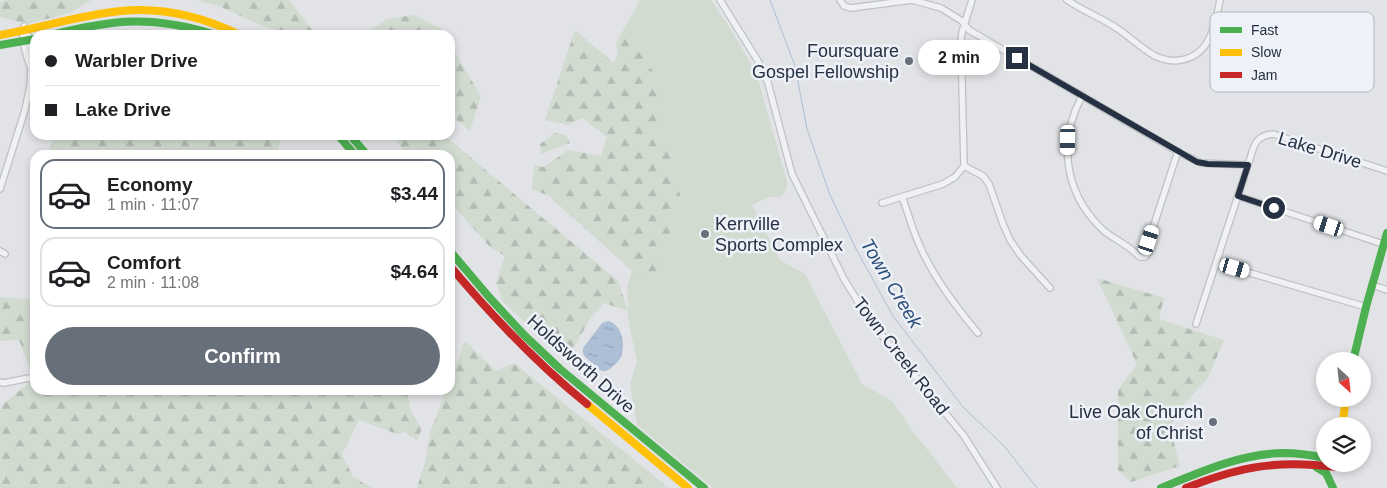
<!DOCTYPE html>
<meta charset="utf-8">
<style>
body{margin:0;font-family:Arial,sans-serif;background:#f6f6f6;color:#202124;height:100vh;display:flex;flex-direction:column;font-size:19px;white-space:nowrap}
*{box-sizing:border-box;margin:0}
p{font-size:16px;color:#757577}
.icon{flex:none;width:28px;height:28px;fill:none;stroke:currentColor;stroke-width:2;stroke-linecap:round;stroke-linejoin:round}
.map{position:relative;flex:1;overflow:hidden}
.details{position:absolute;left:30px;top:150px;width:425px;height:245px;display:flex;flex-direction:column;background:#fff;border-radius:15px;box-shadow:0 2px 8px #0003}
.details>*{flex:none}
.hud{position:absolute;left:30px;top:30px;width:425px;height:110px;border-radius:15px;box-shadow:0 2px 8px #0003;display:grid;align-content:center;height:110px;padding:0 15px;background:#fff}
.needle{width:32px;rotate:153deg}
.tools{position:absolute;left:1316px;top:352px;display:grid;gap:10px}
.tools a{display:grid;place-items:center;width:55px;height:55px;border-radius:50%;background:#fff;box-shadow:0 2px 8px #0003;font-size:25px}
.end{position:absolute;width:22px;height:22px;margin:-11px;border:6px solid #253042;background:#fff;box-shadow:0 0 0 2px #fff}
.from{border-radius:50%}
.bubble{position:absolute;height:35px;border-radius:18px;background:#fff;box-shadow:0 2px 8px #0003;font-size:16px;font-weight:600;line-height:35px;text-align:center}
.car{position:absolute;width:15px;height:30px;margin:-15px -8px;border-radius:6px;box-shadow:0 0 4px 1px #0007;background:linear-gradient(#fff 24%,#345 0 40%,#fff 0 76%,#345 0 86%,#fff 0)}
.hud b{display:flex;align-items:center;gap:18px;height:48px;font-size:19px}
.hud b+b{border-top:1px solid #e0e0e0}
.hud i{width:12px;height:12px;background:#202124}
ul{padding:9px 0 0;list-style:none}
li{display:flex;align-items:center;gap:15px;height:70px;margin:0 10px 8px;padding:0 5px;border:2px solid #e0e0e0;border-radius:15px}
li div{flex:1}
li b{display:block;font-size:19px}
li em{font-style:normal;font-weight:600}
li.active{border-color:#676f7b}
li>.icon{width:45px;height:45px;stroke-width:1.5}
.button{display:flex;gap:10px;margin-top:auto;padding:10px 15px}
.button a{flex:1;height:58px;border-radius:30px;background:#676f7b;color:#fff;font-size:20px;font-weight:600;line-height:58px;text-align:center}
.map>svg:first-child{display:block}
</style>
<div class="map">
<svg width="1387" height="488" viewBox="0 0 1387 488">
<defs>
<pattern id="forest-firs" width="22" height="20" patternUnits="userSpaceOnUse" patternTransform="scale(1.25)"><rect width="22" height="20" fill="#d1dbd0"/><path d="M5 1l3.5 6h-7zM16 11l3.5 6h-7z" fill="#b3bcb4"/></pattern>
<pattern id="water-ripples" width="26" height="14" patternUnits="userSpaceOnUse" patternTransform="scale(1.25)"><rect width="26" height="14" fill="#acbfd5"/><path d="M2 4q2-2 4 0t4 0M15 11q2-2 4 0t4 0" fill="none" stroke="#94a4b8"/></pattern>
</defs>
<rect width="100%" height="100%" fill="#e1e3e6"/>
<path fill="#d1dbd0" d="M640 0H711C728 26 748 53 759 83L787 182 786 189 782 196 777 197H769L752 205 755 211 780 260 805 274 862 384 892 401 916 436 923 444 957 488H713L637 425 630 383 637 362 628 318 627 287 650 213 616 43Z"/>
<path fill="url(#forest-firs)" d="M4 0H91L70 13 27 24 0 17V1L3 2Z
M196 0H289L316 34 323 35H291L260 25 221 7Z
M415 15 441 29 445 35H364L386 19Z
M575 30 614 63 626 30 664 89 658 125 668 149 680 195 673 225 663 251 662 283 648 285 549 196 532 189 534 165 544 167 568 150 601 156 607 137 582 118 568 125 545 120Z
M450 44 481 96 470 131 450 114Z
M555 133 566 135 570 143 541 154 540 144Z
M54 135H281L277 155H48Z
M391 135H444L618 281 628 311 604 303 590 319 572 351 559 353 503 302 496 283 505 256 490 247 450 202V155H408Z
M1097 278 1164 298 1159 319 1224 340 1208 378 1174 415 1172 435 1180 466 1131 482 1118 470V390L1137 364Z
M35 294V390H407L411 411 422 429 417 440 404 432 397 434 359 420 342 454 353 477 372 488H0V412L3 404 34 379 19 340 0 341V297L31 299Z
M465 341 496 371 514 363 669 488H417L425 462 430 433 446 390H450V380Z"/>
<path fill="url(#water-ripples)" d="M608 321C622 324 626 345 621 357 619 361 616 364 613 366 610 369 607 372 602 371 598 369 593 364 590 361 585 357 582 355 583 348L602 323Z"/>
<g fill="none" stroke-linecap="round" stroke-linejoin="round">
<path stroke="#acbfd5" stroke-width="1" d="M770 0 795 66 807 129 830 195 856 249 893 316 963 407 1005 447 1037 488"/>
<defs>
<path id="street" d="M720 0 758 61 768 83 792 174 844 279 860 305 880 333 964 436 997 488
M840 0 844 6 851 8 912 0 941 8 962 21 969 30 1182 154 1201 163 1248 165C1254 148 1253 136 1273 134L1387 171
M1067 0C1083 11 1102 18 1118 29 1130 37 1142 49 1155 56 1164 60 1172 62 1181 60 1211 55 1215 24 1220 0
M1082 96C1058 141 1064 191 1100 227 1107 235 1117 239 1125 245 1131 248 1135 253 1140 257H1145L1149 252 1148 246 1149 240 1178 151
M964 166 983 176 989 184 1003 224 1010 240 1021 256 1050 288
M0 189 25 110 30 86 31 69 33 59 27 31 24 26C20 36 27 58 31 69
M1238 196 1383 244
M902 197C908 212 912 229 919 244 933 277 955 306 978 333
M882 203 943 184 955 177 964 166 961 41 962 32 972 0
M0 251 5 254
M1216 263 1366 307
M1372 285 1387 290
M1196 324 1248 165
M0 382 4 383 29 378"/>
</defs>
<use href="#street" stroke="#bfc1c4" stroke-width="8"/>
<use href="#street" stroke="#f0f1f3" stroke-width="5.5"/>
<path stroke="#4caf50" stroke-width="8" d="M51 35C114 19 153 15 216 35
M0 45 35 39
M338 135 355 155
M350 135 367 155
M450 251 489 297 524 335 560 369 704 488
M1353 361 1366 307 1387 233
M1316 467 1326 473 1333 488
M1161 488C1200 472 1240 454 1283 453 1297 453 1311 455 1325 458"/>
<path stroke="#ffc107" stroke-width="8" d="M0 35C40 28 80 15 121 11 162 7 203 17 240 35
M587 404 688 488
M1342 426 1346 399"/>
<path stroke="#c62828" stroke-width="8" d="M450 266C492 316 536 363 587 404
M1186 488C1241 466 1277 460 1336 467"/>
</g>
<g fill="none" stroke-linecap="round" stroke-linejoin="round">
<path stroke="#253042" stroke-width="6" d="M1017 58 1197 162 1208 164 1248 165 1238 196 1274 208"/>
</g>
<g fill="#676f7b" stroke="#eef1f7" stroke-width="2">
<circle cx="909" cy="61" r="5"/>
<circle cx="705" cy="234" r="5"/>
<circle cx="1213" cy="422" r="5"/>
</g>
<g text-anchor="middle" stroke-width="5" stroke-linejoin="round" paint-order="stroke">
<g font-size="18" fill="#253042" stroke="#eef1f7" text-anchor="end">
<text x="899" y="57">Foursquare<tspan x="899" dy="21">Gospel Fellowship</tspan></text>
<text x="715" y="230" text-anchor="start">Kerrville<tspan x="715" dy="21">Sports Complex</tspan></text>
<text x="1203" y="418">Live Oak Church<tspan x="1203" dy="21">of Christ</tspan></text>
</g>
<g font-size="18" fill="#253042" stroke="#eef1f7">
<text transform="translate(1320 150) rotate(17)" y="6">Lake Drive</text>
<text transform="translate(901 356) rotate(52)" y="6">Town Creek Road</text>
<text transform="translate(581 364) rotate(42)" y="6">Holdsworth Drive</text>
</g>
<g font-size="19" font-style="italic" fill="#2b4f7a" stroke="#eef1f7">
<text transform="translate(892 283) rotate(59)" y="7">Town Creek</text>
</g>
</g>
<rect x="1210" y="12" width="164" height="80" rx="8" fill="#eef1f7" stroke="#b2b7c1" stroke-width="1"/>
<rect x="1220" y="27" width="22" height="6" fill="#4caf50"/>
<rect x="1220" y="49" width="22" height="7" fill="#ffc107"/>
<rect x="1220" y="72" width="22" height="6" fill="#c62828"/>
<g font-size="14" fill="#253042">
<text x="1251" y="35">Fast</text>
<text x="1251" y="57">Slow</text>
<text x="1251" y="80">Jam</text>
</g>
</svg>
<div class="tools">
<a><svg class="needle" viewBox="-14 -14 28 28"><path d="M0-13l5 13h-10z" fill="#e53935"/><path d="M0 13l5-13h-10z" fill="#757577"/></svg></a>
<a><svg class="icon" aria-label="layers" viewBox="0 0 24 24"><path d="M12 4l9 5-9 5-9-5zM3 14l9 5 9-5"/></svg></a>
</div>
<i class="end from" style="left:1274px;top:208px"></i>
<i class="end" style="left:1017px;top:58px"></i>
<div class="bubble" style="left:918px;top:40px;width:82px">2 min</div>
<i class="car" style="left:1068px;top:140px;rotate:181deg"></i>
<i class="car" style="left:1329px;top:226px;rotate:288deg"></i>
<i class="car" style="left:1149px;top:240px;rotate:18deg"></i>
<i class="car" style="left:1235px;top:268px;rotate:106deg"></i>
<div class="hud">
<b><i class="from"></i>Warbler Drive</b>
<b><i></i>Lake Drive</b>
</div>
<section class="details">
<ul>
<li class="active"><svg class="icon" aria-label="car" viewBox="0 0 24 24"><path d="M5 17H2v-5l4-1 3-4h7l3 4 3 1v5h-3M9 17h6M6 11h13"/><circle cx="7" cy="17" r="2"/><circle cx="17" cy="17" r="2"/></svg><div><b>Economy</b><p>1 min · 11:07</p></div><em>$3.44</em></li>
<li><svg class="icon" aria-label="car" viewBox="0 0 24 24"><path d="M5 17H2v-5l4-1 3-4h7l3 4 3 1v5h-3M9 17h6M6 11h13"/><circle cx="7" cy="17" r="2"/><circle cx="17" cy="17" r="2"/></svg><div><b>Comfort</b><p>2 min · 11:08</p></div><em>$4.64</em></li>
</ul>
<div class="button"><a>Confirm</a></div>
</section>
</div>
